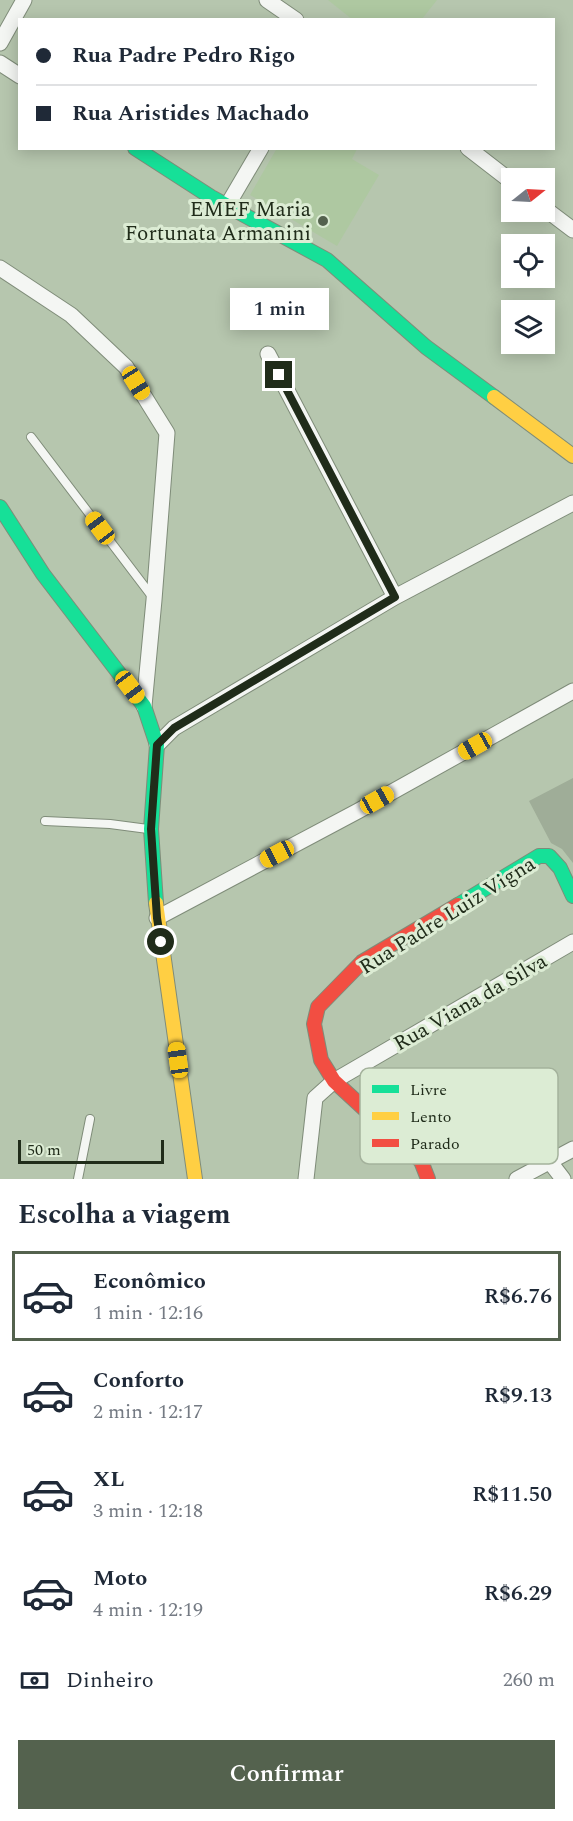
<!DOCTYPE html>
<html lang="pt">
<meta charset="utf-8">
<style>
body{margin:0;font-family:Spectral,serif;background:#f6f6f7;color:#1f2937;height:100vh;display:flex;flex-direction:column;font-size:22px;white-space:nowrap}
*{box-sizing:border-box;margin:0}
p{font-size:20px;color:#747a83}
.icon{flex:none;width:33px;height:33px;fill:none;stroke:currentColor;stroke-width:2;stroke-linecap:round;stroke-linejoin:round}
.map{position:relative;height:1179px;overflow:hidden}
.side{display:flex;flex-direction:column;background:#fff;flex:1}
.side>*{flex:none}
.top-card{position:absolute;left:18px;top:18px;width:537px;height:132px;border-radius:0px;box-shadow:0 3px 15px #0003;display:grid;align-content:center;height:132px;padding:0 18px;background:#fff}
.needle{width:39px;rotate:72deg}
.tools{position:absolute;left:501px;top:168px;display:grid;gap:12px}
.tools a{display:grid;place-items:center;width:54px;height:54px;border-radius:0px;background:#fff;box-shadow:0 3px 15px #0003;font-size:30px}
.scale{position:absolute;left:18px;bottom:15px;width:146px;box-sizing:border-box;padding-left:6px;border:3px solid #202c1a;border-top:0;font-size:16px;line-height:21px;white-space:nowrap;color:#202c1a;-webkit-text-stroke:4px #dcecd4;paint-order:stroke}
.end{position:absolute;width:27px;height:27px;margin:-14px;border:8px solid #202c1a;background:#fff;box-shadow:0 0 0 3px #fff}
.from{border-radius:50%}
.bubble{position:absolute;height:42px;border-radius:0px;background:#fff;box-shadow:0 3px 15px #0003;font-size:20px;font-weight:600;line-height:42px;text-align:center}
.car{position:absolute;width:18px;height:36px;margin:-18px -9px;border-radius:8px;box-shadow:0 0 4px 2px #0007;background:linear-gradient(#f5c518 24%,#345 0 40%,#f5c518 0 76%,#345 0 86%,#f5c518 0)}
.top-card b{display:flex;align-items:center;gap:21px;height:57px;font-size:22px}
.top-card b+b{border-top:2px solid #e0e1e3}
.top-card i{width:15px;height:15px;background:#1f2937}
ul{padding:0;list-style:none}
li{display:flex;align-items:center;gap:18px;height:90px;margin:0 12px 9px;padding:0 6px;border:3px solid transparent;border-radius:0px}
li div{flex:1}
li b{display:block;font-size:22px}
li em{font-style:normal;font-weight:600}
li.active{border-color:#54624e}
li>.icon{width:54px;height:54px;stroke-width:1.5}
h2{padding:0 18px;font-size:27px;line-height:72px}
.pay{display:flex;align-items:center;gap:15px;height:66px;padding:0 18px;font-size:22px}
.pay p{margin-inline-start:auto}
.button{display:flex;gap:12px;margin-top:auto;padding:12px 18px}
.button a{flex:1;height:69px;border-radius:0px;background:#54624e;color:#fff;font-size:24px;font-weight:600;line-height:69px;text-align:center}
.map>svg:first-child{display:block}
</style>
<div class="map">
<svg width="573" height="1179" viewBox="0 0 573 1179">
<rect width="100%" height="100%" fill="#b6c6ae"/>
<path fill="#aec8a1" d="M328 0H437L422 19 353 20Z
M277 148 357 149 352 159 379 175 337 246 250 195Z"/>
<path fill="#9fad98" d="M573 778V863L562 849 551 843 529 801Z"/>
<g fill="none" stroke-linecap="round" stroke-linejoin="round">
<defs>
<path id="lane" d="M31 437 154 599
M45 821 110 824 148 829
M78 1179 90 1119"/>
<path id="street" d="M267 0 296 20
M0 43 24 0
M0 63 20 76
M468 148 512 182
M227 206 261 148
M544 208 573 230
M0 268 71 315 126 367 167 433 154 600 144 706
M268 354 395 597
M157 745 174 728 395 597 573 503
M157 918 358 811 573 691
M550 1162 563 1179
M306 1179 315 1098 334 1081 573 942
M517 1179 573 1149"/>
<path id="fast" d="M135 148 211 197 327 260 426 347 494 397
M0 507 43 574 144 706 157 745 151 829 156 903
M458 905 539 856H549L560 868 573 896"/>
<path id="slow" d="M494 397 573 456
M156 903 195 1179"/>
<path id="jam" d="M428 1179 421 1161 334 1081 321 1060 314 1024 318 1007 362 962 458 905"/>
</defs>
<use href="#lane" stroke="#7f8c79" stroke-width="10"/>
<use href="#street" stroke="#7f8c79" stroke-width="17"/>
<use href="#fast" stroke="#7f8c79" stroke-width="16"/>
<use href="#slow" stroke="#7f8c79" stroke-width="16"/>
<use href="#jam" stroke="#7f8c79" stroke-width="16"/>
<use href="#lane" stroke="#f4f6f3" stroke-width="8"/>
<use href="#street" stroke="#f4f6f3" stroke-width="15"/>
<use href="#fast" stroke="#16e098" stroke-width="14"/>
<use href="#slow" stroke="#ffcf43" stroke-width="14"/>
<use href="#jam" stroke="#f24e42" stroke-width="14"/>
</g>
<g fill="none" stroke-linecap="round" stroke-linejoin="round">
<path stroke="#202c1a" stroke-width="8" d="M161 942 157 918 151 829 157 745 174 728 395 597 279 375"/>
</g>
<circle fill="#54624e" stroke="#dcecd4" stroke-width="2" cx="323" cy="221" r="6"/>
<g text-anchor="middle" stroke-width="6" stroke-linejoin="round" paint-order="stroke">
<g font-size="21" fill="#202c1a" stroke="#dcecd4" text-anchor="end">
<text x="311" y="216">EMEF Maria<tspan x="311" dy="24">Fortunata Armanini</tspan></text>
</g>
<g font-size="21" fill="#202c1a" stroke="#dcecd4">
<text transform="translate(447 915) rotate(-32)" y="7">Rua Padre Luiz Vigna</text>
<text transform="translate(470 1002) rotate(-30)" y="7">Rua Viana da Silva</text>
</g>
</g>
<rect x="360" y="1068" width="198" height="96" rx="9" fill="#dcecd4" stroke="#a4b29c" stroke-width="1.5"/>
<rect x="372" y="1085" width="27" height="8" fill="#16e098"/>
<rect x="372" y="1112" width="27" height="8" fill="#ffcf43"/>
<rect x="372" y="1139" width="27" height="8" fill="#f24e42"/>
<g font-size="16" fill="#202c1a">
<text x="410" y="1095">Livre</text>
<text x="410" y="1122">Lento</text>
<text x="410" y="1149">Parado</text>
</g>
</svg>
<div class="tools">
<a><svg class="needle" viewBox="-14 -14 28 28"><path d="M0-13l5 13h-10z" fill="#e53935"/><path d="M0 13l5-13h-10z" fill="#747a83"/></svg></a>
<a><svg class="icon" aria-label="locate" viewBox="0 0 24 24"><circle cx="12" cy="12" r="6"/><path d="M12 2v4M12 18v4M2 12h4M18 12h4"/></svg></a>
<a><svg class="icon" aria-label="layers" viewBox="0 0 24 24"><path d="M12 4l9 5-9 5-9-5zM3 14l9 5 9-5"/></svg></a>
</div>
<div class="scale">50 m</div>
<i class="end from" style="left:161px;top:942px"></i>
<i class="end" style="left:279px;top:375px"></i>
<div class="bubble" style="left:230px;top:288px;width:99px">1 min</div>
<i class="car" style="left:136px;top:383px;rotate:148deg"></i>
<i class="car" style="left:100px;top:528px;rotate:323deg"></i>
<i class="car" style="left:130px;top:687px;rotate:143deg"></i>
<i class="car" style="left:475px;top:746px;rotate:241deg"></i>
<i class="car" style="left:377px;top:800px;rotate:61deg"></i>
<i class="car" style="left:277px;top:854px;rotate:242deg"></i>
<i class="car" style="left:178px;top:1060px;rotate:352deg"></i>
<div class="top-card">
<b><i class="from"></i>Rua Padre Pedro Rigo</b>
<b><i></i>Rua Aristides Machado</b>
</div>
</div>
<section class="side">
<h2>Escolha a viagem</h2>
<ul>
<li class="active"><svg class="icon" aria-label="car" viewBox="0 0 24 24"><path d="M5 17H2v-5l4-1 3-4h7l3 4 3 1v5h-3M9 17h6M6 11h13"/><circle cx="7" cy="17" r="2"/><circle cx="17" cy="17" r="2"/></svg><div><b>Econômico</b><p>1 min · 12:16</p></div><em>R$6.76</em></li>
<li><svg class="icon" aria-label="car" viewBox="0 0 24 24"><path d="M5 17H2v-5l4-1 3-4h7l3 4 3 1v5h-3M9 17h6M6 11h13"/><circle cx="7" cy="17" r="2"/><circle cx="17" cy="17" r="2"/></svg><div><b>Conforto</b><p>2 min · 12:17</p></div><em>R$9.13</em></li>
<li><svg class="icon" aria-label="car" viewBox="0 0 24 24"><path d="M5 17H2v-5l4-1 3-4h7l3 4 3 1v5h-3M9 17h6M6 11h13"/><circle cx="7" cy="17" r="2"/><circle cx="17" cy="17" r="2"/></svg><div><b>XL</b><p>3 min · 12:18</p></div><em>R$11.50</em></li>
<li><svg class="icon" aria-label="car" viewBox="0 0 24 24"><path d="M5 17H2v-5l4-1 3-4h7l3 4 3 1v5h-3M9 17h6M6 11h13"/><circle cx="7" cy="17" r="2"/><circle cx="17" cy="17" r="2"/></svg><div><b>Moto</b><p>4 min · 12:19</p></div><em>R$6.29</em></li>
</ul>
<div class="pay"><svg class="icon" aria-label="cash" viewBox="0 0 24 24"><path d="M3 7h18v10H3z"/><circle cx="12" cy="12" r="2"/></svg>Dinheiro<p>260 m</p></div>
<div class="button"><a>Confirmar</a></div>
</section>
